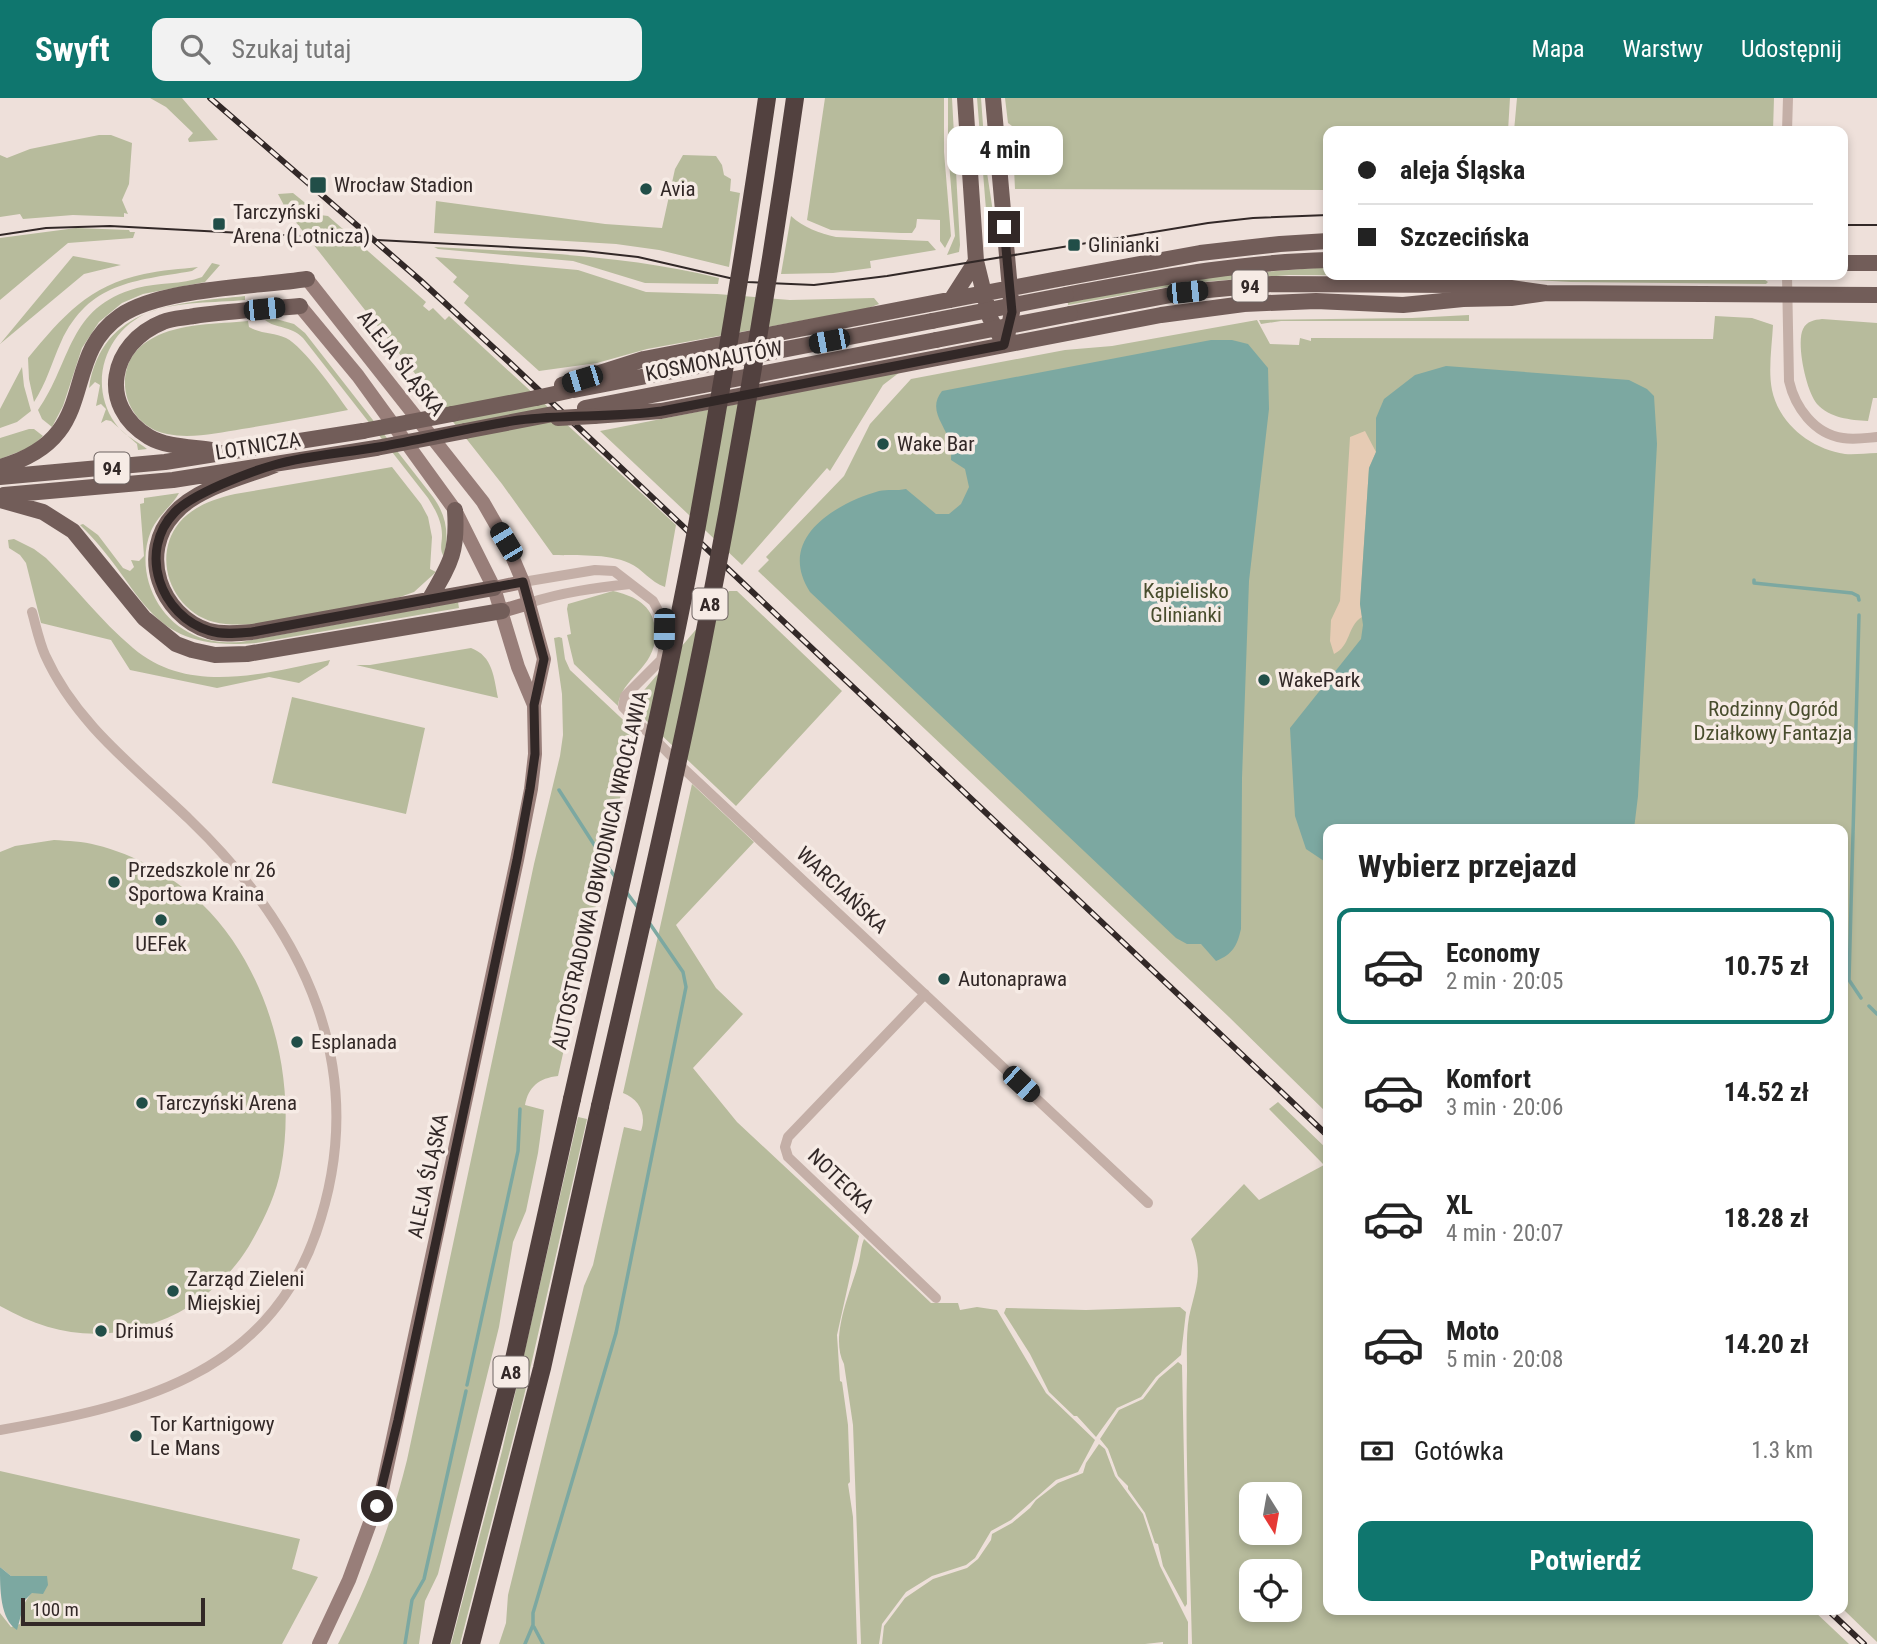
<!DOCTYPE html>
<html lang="pl">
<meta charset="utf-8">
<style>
body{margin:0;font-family:"Roboto Condensed",sans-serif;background:#f2f2f2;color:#222;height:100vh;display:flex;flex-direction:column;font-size:26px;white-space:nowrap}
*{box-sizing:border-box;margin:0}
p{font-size:23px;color:#767676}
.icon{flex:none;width:38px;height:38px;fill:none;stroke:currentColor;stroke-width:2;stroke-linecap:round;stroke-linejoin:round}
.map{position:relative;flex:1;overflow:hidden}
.details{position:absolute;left:1323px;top:726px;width:525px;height:791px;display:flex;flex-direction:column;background:#fff;border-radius:14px;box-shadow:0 4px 10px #0003}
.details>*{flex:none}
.banner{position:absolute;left:1323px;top:28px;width:525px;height:154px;border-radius:14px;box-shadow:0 4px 10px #0003;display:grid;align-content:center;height:154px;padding:0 35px;background:#fff}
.needle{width:46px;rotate:169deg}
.controls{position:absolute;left:1239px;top:1384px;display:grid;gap:14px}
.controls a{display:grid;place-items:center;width:63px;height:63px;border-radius:14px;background:#fff;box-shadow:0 4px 10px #0003;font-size:35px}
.scale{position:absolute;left:21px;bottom:18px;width:184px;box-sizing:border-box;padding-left:7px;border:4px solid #322827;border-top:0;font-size:19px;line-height:24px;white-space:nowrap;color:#322827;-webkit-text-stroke:5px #f6ebe5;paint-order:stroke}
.end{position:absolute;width:32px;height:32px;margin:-16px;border:9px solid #322827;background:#fff;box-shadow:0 0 0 4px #fff}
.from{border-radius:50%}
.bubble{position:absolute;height:49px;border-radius:14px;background:#fff;box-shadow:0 4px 10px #0003;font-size:23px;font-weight:700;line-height:49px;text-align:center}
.car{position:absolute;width:21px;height:42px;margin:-21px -10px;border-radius:9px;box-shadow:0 0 5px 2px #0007;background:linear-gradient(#222 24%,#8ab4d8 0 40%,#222 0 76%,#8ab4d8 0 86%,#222 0)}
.banner b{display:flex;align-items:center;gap:24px;height:66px;font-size:26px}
.banner b+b{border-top:2px solid #e0e0e0}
.banner i{width:18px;height:18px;background:#222}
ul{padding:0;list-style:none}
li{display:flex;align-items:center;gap:21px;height:116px;margin:0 14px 10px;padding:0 21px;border:4px solid transparent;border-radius:14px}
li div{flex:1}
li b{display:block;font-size:26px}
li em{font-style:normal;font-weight:700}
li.on{border-color:#0f766e}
li>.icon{width:63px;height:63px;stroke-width:1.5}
h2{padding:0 35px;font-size:32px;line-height:84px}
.pay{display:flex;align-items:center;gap:18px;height:77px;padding:0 35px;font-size:26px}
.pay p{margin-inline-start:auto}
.cta{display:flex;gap:14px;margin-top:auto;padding:14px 35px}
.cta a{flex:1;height:80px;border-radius:14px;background:#0f766e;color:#fff;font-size:28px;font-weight:700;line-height:80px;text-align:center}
header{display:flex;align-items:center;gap:42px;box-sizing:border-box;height:98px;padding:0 35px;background:#0f766e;color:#fff}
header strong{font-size:33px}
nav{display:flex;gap:38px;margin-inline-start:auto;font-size:24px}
.search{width:490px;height:63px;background:#f2f2f2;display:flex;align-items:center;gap:18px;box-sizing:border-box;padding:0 24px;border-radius:14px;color:#767676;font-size:26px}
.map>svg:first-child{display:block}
</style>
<header>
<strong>Swyft</strong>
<div class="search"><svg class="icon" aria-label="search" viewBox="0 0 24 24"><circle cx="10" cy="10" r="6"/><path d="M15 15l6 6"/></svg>Szukaj tutaj</div>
<nav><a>Mapa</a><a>Warstwy</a><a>Udostępnij</a></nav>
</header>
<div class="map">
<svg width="1877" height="1546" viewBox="0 0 1877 1546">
<rect width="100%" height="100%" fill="#eee0da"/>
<path fill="#b7bb9c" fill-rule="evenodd" d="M150 0H182L218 42 189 44 188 41 193 35 166 9Z
M825 0H944V54L951 138 945 150 940 143V122L917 121 916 129 912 135H901L831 132 807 122Z
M948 0H952L960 147 959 154 947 157 955 138 948 52Z
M977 0H981L986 68 998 147 989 149Z
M1005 0H1510L1508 33H1328V92L1015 91 1012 28 1008 25Z
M1517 0H1774L1773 33H1514Z
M99 37H111L132 45 129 86 122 102 128 116 124 115V119L73 117 23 121 20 116 0 119V57L7 60 30 51Z
M683 57 716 58 722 67 724 77 731 81 730 93 740 95 729 169 659 152 616 146 434 135 436 103 605 126 662 130 675 71Z
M293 95 320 117 328 118 426 204 423 208 429 213 433 210 445 222 449 218 676 427 665 489C650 484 643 471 629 465 607 455 577 458 553 457L502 386 287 113 278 96Z
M791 118C804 130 819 135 836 139L928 143 936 152 870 163 871 170 833 175 781 176Z
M76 130 129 132 130 134H135L133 140 68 145 0 202V140Z
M434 149C530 154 625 157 719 180L718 186 645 185 573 163 438 151Z
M73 158 121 167 84 176 0 246Z
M435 159 578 172 646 194 717 196 790 202 874 200 879 206 866 211 647 251 597 265 539 273 464 205 469 198 453 184 457 179Z
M212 165 220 167 205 184 143 196 122 205 99 224 82 250 63 308 52 329 42 321 38 312C72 264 67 209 137 190 158 184 182 187 202 179Z
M198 169 192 173C134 183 89 184 61 244 52 264 46 286 34 304L29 281 28 260C63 218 88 188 144 176 162 172 181 171 198 169Z
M1328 169V177H1758L1768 184 1766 186 1571 184 1455 178 1289 177 1190 185 1068 207V204L1213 178Z
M245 198V202C214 205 179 203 150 214 106 231 87 285 115 325 123 337 137 343 147 351L138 352 137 346 111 323 106 322 101 325 106 311 101 306 96 308 100 287 95 284 89 290C102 207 177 205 245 198Z
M1469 217V223H1281L1261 226 1259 222 1412 220Z
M1715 218 1752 220 1773 227C1772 247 1768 272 1772 292 1779 326 1811 351 1845 356 1855 357 1866 355 1877 355V1544L1843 1511V732H1328V1016L1229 919 758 473 769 462 766 459 844 378 870 326 911 281 1065 252 1112 248 1257 222 1270 246 1299 247 1300 240 1311 243V240L1713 241Z
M276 221 294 226 305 235 433 399C447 418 449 437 444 459 439 451 442 446 442 437 442 423 435 411 428 400L303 240C290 227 276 231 265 222Z
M1822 221 1877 225V300H1873L1868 323C1850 322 1830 320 1817 306 1806 293 1796 245 1803 231 1807 223 1814 222 1822 221Z
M248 223 249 229C261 236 274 234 286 240 304 249 336 295 348 312 313 319 278 325 242 331 218 335 191 341 167 336 119 326 109 262 153 240 180 225 218 226 248 223Z
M22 269 24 288 31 313 17 324 0 330V311Z
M900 274 883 287 830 373 827 370 742 467 600 333Z
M29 331H34L43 338 31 349 0 361V340Z
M392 369 421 406 428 419 432 439 430 471 436 474 414 494 400 499C353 508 257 535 214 524 172 513 151 460 179 425 193 408 214 401 235 396Z
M179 395C173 407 158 417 151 433 135 472 155 520 194 537 209 544 225 545 241 544L458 504 459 510 256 545C143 555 146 490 80 427L83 426 98 437 123 470 130 473 134 469 131 462 139 463 144 458 140 406 144 405V400Z
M14 441 34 451 46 460C75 489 101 523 133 550 189 598 265 575 330 562L328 567 299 585 269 579 217 590 130 572 111 542 41 525 26 465 20 457 9 450 8 442Z
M613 493C631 497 650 505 654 525 663 569 621 577 618 608L574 566 567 537 571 536 567 511 568 506Z
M729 493H737L842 593 736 708 635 612 633 605Z
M559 539 562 540 565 561 570 572 635 633 558 978C539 980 528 989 525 1007L544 1012 538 1055 526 1113 513 1144 499 1229 438 1476 425 1503 419 1546H338C369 1487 391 1426 407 1362L534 766 560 658 563 637 562 596 554 540Z
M471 550C493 558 494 580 498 600L356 567H370Z
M292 599 425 630 406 716 272 685Z
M692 686 754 744 676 827 716 890 743 916 693 970 737 1024 859 1138 837 1237 840 1283 842 1284 848 1327 850 1384 848 1386 853 1419 857 1546H499L506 1525 508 1497 584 1188 593 1167 624 1029 641 1033C647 1016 639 1001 623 995Z
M54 742C68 743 83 743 96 747 134 756 173 778 202 806 268 870 298 979 281 1070 276 1098 263 1124 249 1148 228 1182 196 1210 157 1224 100 1245 52 1237 0 1208V754L15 748Z
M1278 1004 1328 1052V1512H1813L1849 1546H1192C1190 1455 1185 1364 1187 1273 1187 1255 1186 1237 1189 1219 1196 1187 1204 1175 1191 1141L1244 1086 1259 1102 1324 1067 1269 1011ZM1251 1396H1290V1435H1251ZM1251 1474H1290V1512H1251Z
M578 1019 587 1021 524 1298 460 1546H451L502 1353Z
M864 1141 931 1205H958L960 1212 977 1209 997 1212 1046 1295 1095 1342 1078 1374 1056 1382 1011 1422 991 1433 975 1460 966 1467 932 1478 906 1494 882 1526 879 1546H861L853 1327 844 1266C829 1238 852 1191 859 1163 861 1155 861 1148 864 1141Z
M1180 1209 1186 1214 1181 1257 1156 1279 1141 1299 1117 1310 1096 1339 1077 1318H1074L1049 1294 1030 1256 1004 1215 1006 1210 1086 1212Z
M1178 1264 1182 1267 1187 1506 1185 1509 1163 1468 1158 1446 1155 1445 1145 1415 1128 1391V1388L1118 1378 1108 1351 1100 1341 1119 1312 1143 1301 1159 1280Z
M1099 1346 1105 1351 1115 1378 1143 1416 1160 1468 1188 1524V1546H1163V1544L1145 1546H882L884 1528 905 1500 933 1481 967 1470 978 1461 991 1442 992 1436 1012 1425 1030 1410 1036 1402 1058 1385 1083 1375 1086 1365Z
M0 1373 300 1441 292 1471 318 1479 282 1546H0V1515L11 1529 20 1526C21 1502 32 1495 47 1478H11L0 1469Z"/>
<path fill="#e6cbb4" d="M1365 333 1376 354 1369 370 1360 506 1362 519C1347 528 1351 548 1334 556L1330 543 1331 522 1340 503 1350 339Z"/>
<path fill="#7ca8a1" d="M1211 242H1232L1248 246 1268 270 1269 311 1249 483 1242 680 1241 831C1237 848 1233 856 1216 863L1201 846H1187L1176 840 810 494C776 441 834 406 879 393 887 391 897 393 906 391L936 416H949L961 406 969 389 965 371 951 362C951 356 952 350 950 345 945 326 927 312 942 293Z
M1446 268 1629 282 1647 291 1654 298 1657 346 1638 698 1634 731 1328 732 1327 765 1306 751 1295 718 1290 630 1361 541 1363 527 1360 506 1369 370 1376 354V320L1384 301 1415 277Z
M0 1469 11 1478H47L48 1487 43 1496 32 1495 25 1502 17 1532C0 1521 0 1491 0 1469Z"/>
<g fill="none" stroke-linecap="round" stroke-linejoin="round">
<path stroke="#7ca8a1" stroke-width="3.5" d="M1754 482V485L1852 495 1858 498 1859 502
M1859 517 1849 882 1861 900
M559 692 595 748
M605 765 616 780
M627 795 639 811
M1869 908 1877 916
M467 1287 518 1053 520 1011
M534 1529 543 1546
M405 1546 412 1502 424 1481 466 1293
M525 1546 533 1527V1515L616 1235 686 889 683 874 648 823"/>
<path stroke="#c4afa7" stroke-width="10" d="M1787 33 1788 0
M1787 177 1789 283C1795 309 1814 336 1843 340 1854 342 1866 340 1877 339
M523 484 595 472 614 473 653 503 660 516 664 531 663 553 661 562 625 598 623 609 685 672 1148 1105
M529 505C563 494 595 490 630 486
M925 896 788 1039 785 1049 788 1059 936 1200
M0 1332C133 1309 266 1279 316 1135 372 974 307 834 189 721 136 670 76 626 45 557 39 543 36 528 32 514"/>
<path stroke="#987e79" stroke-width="14" d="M307 181 483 404 506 444 523 484 544 561 534 607 535 656 531 691 517 762 382 1392 349 1482 319 1546
M300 208 358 278 455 412 494 490 518 569 534 607
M494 490 523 484
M502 513 529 505"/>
<path stroke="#725d59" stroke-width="16" d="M965 0 976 163 990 220 1002 242
M993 0 1012 214 1007 238
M1843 165H1877
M1066 197C1154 181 1239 164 1328 162
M951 202 976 163
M1070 216 1187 194 1272 186 1458 187 1504 189 1546 195 1877 197
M562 287 644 261 1053 182 1200 155 1280 146 1328 143
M574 292 932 223
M585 310 936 242
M452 316 536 300
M594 318 661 313 1161 217 1244 206 1316 203 1403 207 1463 201 1511 200 1546 195
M465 333 553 316
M211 352C192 349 166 349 149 339 97 308 110 245 163 224 172 220 184 220 194 218 229 213 265 211 300 208
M275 367C244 379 196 390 174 416 138 455 160 517 209 533 223 537 238 535 252 534L494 490
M0 369C104 340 57 262 120 218 161 190 255 189 307 181
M0 379 165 364 363 333
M4 397 173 382 376 350
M0 402 43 414 73 433 144 520 176 546 192 552 215 557 247 556 502 513
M429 502C450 466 458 455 455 412"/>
<path stroke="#52413f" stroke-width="18" d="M441 1546 512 1270 572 1001
M471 1546 542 1270 600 1008"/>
<path stroke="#322827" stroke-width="2" d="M1843 127H1877
M0 137 46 130 110 128 584 153 638 159 747 184 814 187 887 178 1208 125 1253 120 1328 117"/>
<defs>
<path id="rail" d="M210 0 420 182 508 263 1328 1038
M1828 1512 1864 1546"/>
</defs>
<use href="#rail" stroke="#322827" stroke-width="6"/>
<use href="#rail" stroke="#f6ebe5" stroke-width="3.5" stroke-dasharray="10" stroke-linecap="butt"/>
<path stroke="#725d59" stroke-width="16" d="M932 223 1066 197
M936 242 1070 216
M536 300 568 293
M558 320 594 318
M363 333 452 316
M376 350 465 333"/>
<path stroke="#52413f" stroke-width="18" d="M572 1001C615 812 660 623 696 433 722 289 746 145 767 0
M600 1008C635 855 671 702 702 548 738 366 769 183 795 0"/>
</g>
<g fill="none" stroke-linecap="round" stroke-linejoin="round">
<path stroke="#322827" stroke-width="9" d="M377 1408 398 1322 517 762 530 691 535 656 534 607 544 561 523 484 252 534C238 535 223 537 210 533 160 518 137 453 175 414 192 396 249 374 274 367 308 357 345 355 379 349 425 341 472 329 519 322 566 316 614 320 662 313L1004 247 1012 214 1004 129"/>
</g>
<g fill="#214e48" stroke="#f6ebe5" stroke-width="2.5">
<rect x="309" y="78" width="18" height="18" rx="3.5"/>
<circle cx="646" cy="91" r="7"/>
<rect x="212" y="119" width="14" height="14" rx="3.5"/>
<rect x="1067" y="140" width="14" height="14" rx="3.5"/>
<circle cx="883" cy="346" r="7"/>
<circle cx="1264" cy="582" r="7"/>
<circle cx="114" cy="784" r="7"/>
<circle cx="161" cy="822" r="7"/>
<circle cx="944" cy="881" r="7"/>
<circle cx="297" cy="944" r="7"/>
<circle cx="142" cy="1005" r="7"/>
<circle cx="173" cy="1193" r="7"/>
<circle cx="101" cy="1233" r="7"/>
<circle cx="136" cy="1338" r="7"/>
</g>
<g text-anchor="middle" stroke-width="7" stroke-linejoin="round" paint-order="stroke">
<g fill="#f6ebe5" stroke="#6d6260" stroke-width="2">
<rect x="1232.5" y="172.5" width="35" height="31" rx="5"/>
<rect x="94.5" y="354.5" width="35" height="31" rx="5"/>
<rect x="692.5" y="490.5" width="35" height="31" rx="5"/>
<rect x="493.5" y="1258.5" width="35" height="31" rx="5"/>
</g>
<g font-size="19" font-weight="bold" fill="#322827">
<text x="1250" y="195">94</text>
<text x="112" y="377">94</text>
<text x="710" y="513">A8</text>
<text x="511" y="1281">A8</text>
</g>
<g font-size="21" fill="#322827" stroke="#f6ebe5" text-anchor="start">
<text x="334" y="94">Wrocław Stadion</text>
<text x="660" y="98">Avia</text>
<text x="233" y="121">Tarczyński<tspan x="233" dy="24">Arena (Lotnicza)</tspan></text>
<text x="1088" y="154">Glinianki</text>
<text x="897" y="353">Wake Bar</text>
<text x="1278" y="589">WakePark</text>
<text x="128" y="779">Przedszkole nr 26<tspan x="128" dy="24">Sportowa Kraina</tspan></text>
<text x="161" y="853" text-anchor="middle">UEFek</text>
<text x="958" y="888">Autonaprawa</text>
<text x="311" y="951">Esplanada</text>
<text x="156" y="1012">Tarczyński Arena</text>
<text x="187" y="1188">Zarząd Zieleni<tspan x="187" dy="24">Miejskiej</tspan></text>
<text x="115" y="1240">Drimuś</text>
<text x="150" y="1333">Tor Kartnigowy<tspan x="150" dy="24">Le Mans</tspan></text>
</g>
<g font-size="21" fill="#322827" stroke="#f6ebe5">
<text transform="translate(714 263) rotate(-11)" y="7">KOSMONAUTÓW</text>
<text transform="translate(401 265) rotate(52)" y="7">ALEJA ŚLĄSKA</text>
<text transform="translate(258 348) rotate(-9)" y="7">LOTNICZA</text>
<text transform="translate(600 772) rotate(-77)" y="7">AUTOSTRADOWA OBWODNICA WROCŁAWIA</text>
<text transform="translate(842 792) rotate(43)" y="7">WARCIAŃSKA</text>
<text transform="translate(428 1078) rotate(-78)" y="7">ALEJA ŚLĄSKA</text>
<text transform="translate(841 1083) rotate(44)" y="7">NOTECKA</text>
</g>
<g font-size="21" fill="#484d2d" stroke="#f6ebe5">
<text x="1186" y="500">Kąpielisko<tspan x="1186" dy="24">Glinianki</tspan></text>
<text x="1773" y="618">Rodzinny Ogród<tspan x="1773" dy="24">Działkowy Fantazja</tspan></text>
</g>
</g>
</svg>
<div class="controls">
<a><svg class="needle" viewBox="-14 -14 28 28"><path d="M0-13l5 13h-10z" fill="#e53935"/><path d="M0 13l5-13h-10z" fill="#767676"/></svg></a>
<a><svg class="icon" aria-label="locate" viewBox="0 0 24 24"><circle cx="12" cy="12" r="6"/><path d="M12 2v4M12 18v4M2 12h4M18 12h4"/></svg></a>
</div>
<div class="scale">100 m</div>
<i class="end from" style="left:377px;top:1408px"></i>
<i class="end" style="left:1004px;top:129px"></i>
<div class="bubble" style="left:947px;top:28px;width:116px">4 min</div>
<i class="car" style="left:1187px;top:194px;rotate:84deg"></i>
<i class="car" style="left:264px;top:211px;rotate:84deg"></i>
<i class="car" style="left:829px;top:243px;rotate:259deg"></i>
<i class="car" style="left:582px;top:281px;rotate:253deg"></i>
<i class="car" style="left:506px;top:444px;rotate:329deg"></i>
<i class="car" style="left:664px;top:531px;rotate:181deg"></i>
<i class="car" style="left:1021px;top:986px;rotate:133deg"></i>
<div class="banner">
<b><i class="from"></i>aleja Śląska</b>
<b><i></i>Szczecińska</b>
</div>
<section class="details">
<h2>Wybierz przejazd</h2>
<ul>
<li class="on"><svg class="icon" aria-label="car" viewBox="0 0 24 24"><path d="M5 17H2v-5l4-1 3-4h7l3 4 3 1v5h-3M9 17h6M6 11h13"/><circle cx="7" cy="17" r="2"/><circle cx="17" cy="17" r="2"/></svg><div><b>Economy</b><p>2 min · 20:05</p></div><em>10.75 zł</em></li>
<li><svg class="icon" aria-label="car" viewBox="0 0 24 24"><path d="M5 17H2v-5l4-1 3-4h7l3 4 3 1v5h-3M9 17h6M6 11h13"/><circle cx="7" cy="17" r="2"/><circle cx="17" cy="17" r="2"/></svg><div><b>Komfort</b><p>3 min · 20:06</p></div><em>14.52 zł</em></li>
<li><svg class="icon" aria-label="car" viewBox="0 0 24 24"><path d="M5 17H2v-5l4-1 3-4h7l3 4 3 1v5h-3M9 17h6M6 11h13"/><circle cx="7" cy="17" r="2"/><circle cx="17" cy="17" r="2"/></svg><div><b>XL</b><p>4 min · 20:07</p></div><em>18.28 zł</em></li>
<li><svg class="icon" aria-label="car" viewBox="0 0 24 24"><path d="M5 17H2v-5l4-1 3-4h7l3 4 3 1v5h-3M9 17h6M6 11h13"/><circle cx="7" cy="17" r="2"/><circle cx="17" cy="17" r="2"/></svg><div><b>Moto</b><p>5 min · 20:08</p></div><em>14.20 zł</em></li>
</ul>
<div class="pay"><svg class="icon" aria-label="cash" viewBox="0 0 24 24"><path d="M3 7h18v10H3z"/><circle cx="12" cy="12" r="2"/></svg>Gotówka<p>1.3 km</p></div>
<div class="cta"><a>Potwierdź</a></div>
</section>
</div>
